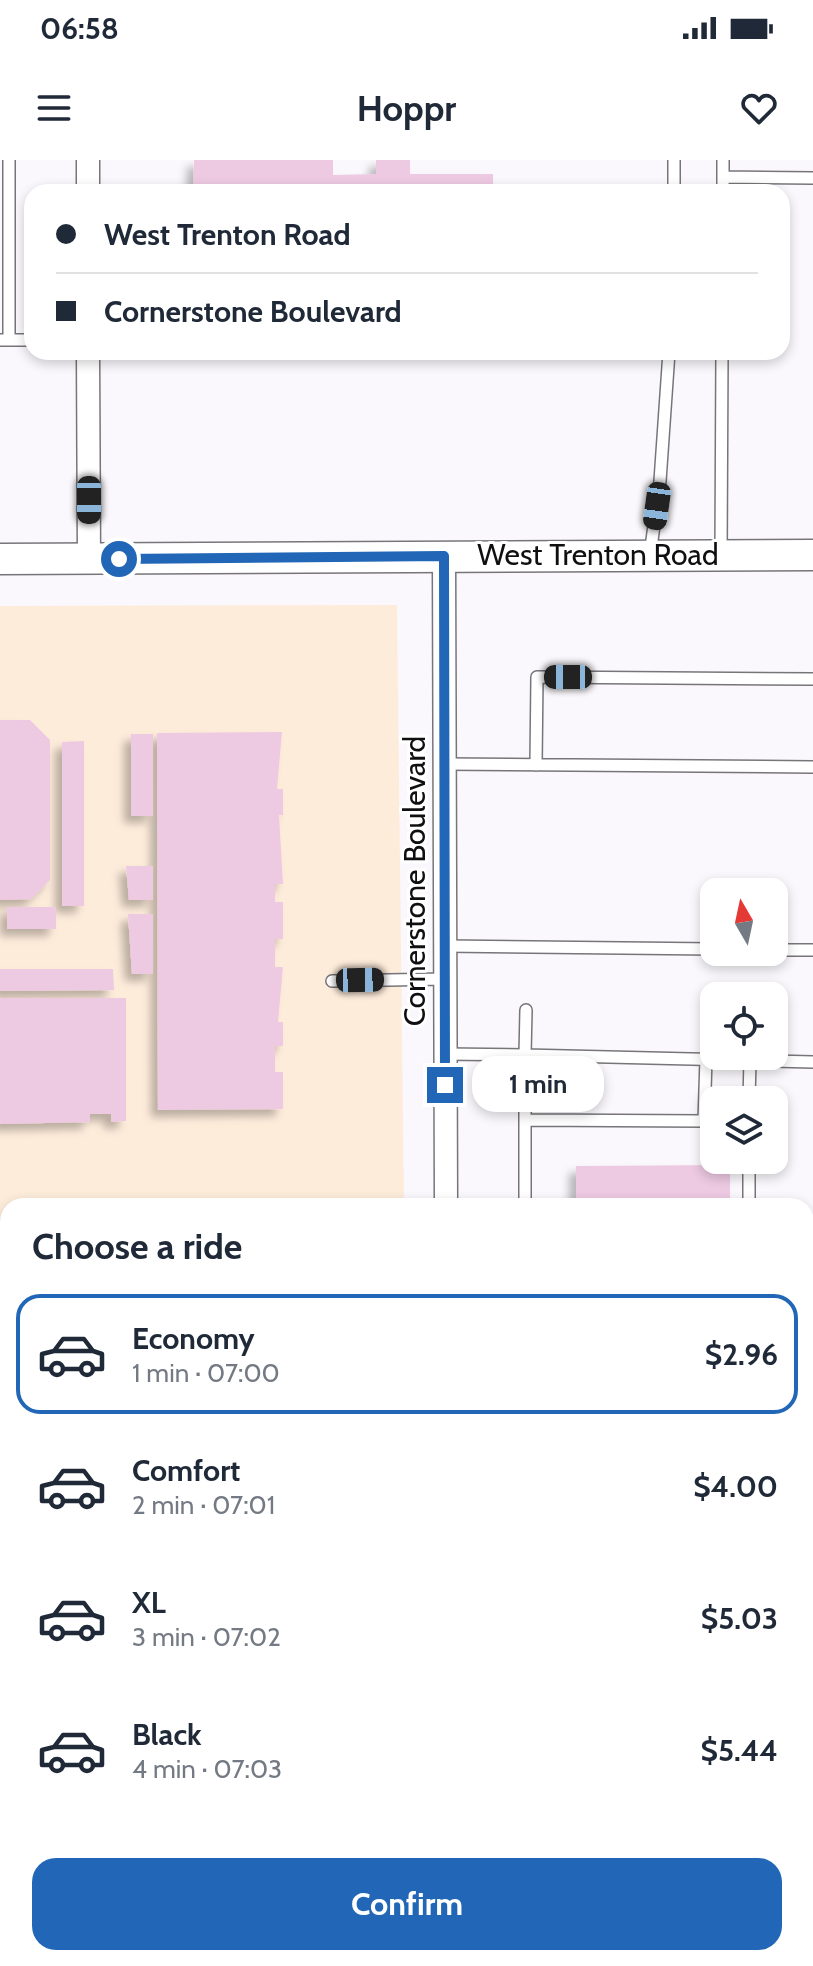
<!DOCTYPE html>
<meta charset="utf-8">
<style>
body{margin:0;font-family:Cabin,sans-serif;background:#f2f2f3;color:#1f2937;height:100vh;display:flex;flex-direction:column;font-size:30px;white-space:nowrap}
*{box-sizing:border-box;margin:0}
p{font-size:26px;color:#747a83}
.icon{flex:none;width:44px;height:44px;fill:none;stroke:currentColor;stroke-width:2;stroke-linecap:round;stroke-linejoin:round}
.map{position:relative;flex:1;overflow:hidden}
.sheet{position:absolute;left:0px;top:1038px;width:814px;height:768px;display:flex;flex-direction:column;background:#fff;border-radius:24px 24px 0 0;box-shadow:0 4px 12px #0003}
.sheet>*{flex:none}
.hud{position:absolute;left:24px;top:24px;width:766px;height:176px;border-radius:24px;box-shadow:0 4px 12px #0003;display:grid;align-content:center;height:176px;padding:0 32px;background:#fff}
.needle{width:52px;rotate:351deg}
.controls{position:absolute;left:700px;top:718px;display:grid;gap:16px}
.controls a{display:grid;place-items:center;width:88px;height:88px;border-radius:16px;background:#fff;box-shadow:0 4px 12px #0003;font-size:40px}
.end{position:absolute;width:36px;height:36px;margin:-18px;border:10px solid #2267b7;background:#fff;box-shadow:0 0 0 4px #fff}
.from{border-radius:50%}
.bubble{position:absolute;height:56px;border-radius:24px;background:#fff;box-shadow:0 4px 12px #0003;font-size:26px;font-weight:700;line-height:56px;text-align:center}
.car{position:absolute;width:24px;height:48px;margin:-24px -12px;border-radius:10px;box-shadow:0 0 6px 2px #0007;background:linear-gradient(#222 24%,#8ab4d8 0 40%,#222 0 76%,#8ab4d8 0 86%,#222 0)}
.hud b{display:flex;align-items:center;gap:28px;height:76px;font-size:30px}
.hud b+b{border-top:2px solid #e0e1e3}
.hud i{width:20px;height:20px;background:#1f2937}
ul{padding:0;list-style:none}
li{display:flex;align-items:center;gap:24px;height:120px;margin:0 16px 12px;padding:0 16px;border:4px solid transparent;border-radius:24px}
li div{flex:1}
li b{display:block;font-size:30px}
li em{font-style:normal;font-weight:700}
li.current{border-color:#2267b7}
li>.icon{width:72px;height:72px;stroke-width:1.5}
h2{padding:0 32px;font-size:36px;line-height:96px}
.action{display:flex;gap:16px;margin-top:auto;padding:16px 32px}
.action a{flex:1;height:92px;border-radius:24px;background:#2267b7;color:#fff;font-size:32px;font-weight:700;line-height:92px;text-align:center}
.status{display:flex;justify-content:space-between;align-items:center;height:56px;padding:0 40px;background:#fff;direction:ltr}
.status svg{height:22px;fill:currentColor}
header{display:flex;justify-content:space-between;align-items:center;height:104px;padding:0 32px;background:#fff;font-size:36px;font-weight:700}
.map>svg:first-child{display:block}
</style>
<div class="status"><b>06:58</b><svg viewBox="0 0 49 12"><path d="M0 12V9h3v3zM5 12V6h3v6zM10 12V3h3v9zM15 12V0h3v12zM26 1h20v11H26zM47 4h2v5h-2z"/></svg></div>
<header><svg class="icon" aria-label="menu" viewBox="0 0 24 24"><path d="M4 6h16M4 12h16M4 18h16"/></svg>Hoppr<svg class="icon" aria-label="heart" viewBox="0 0 24 24"><path d="M12 20l-8-8c-3-5 5-10 8-4 3-6 11-1 8 4z"/></svg></header>
<div class="map">
<svg width="813" height="1806" viewBox="0 0 813 1806">
<defs>
<filter id="shadow"><feDropShadow dx="-7" dy="7" stdDeviation="4" flood-color="#0004"/></filter>
</defs>
<rect width="100%" height="100%" fill="#faf8fc"/>
<path fill="#feecdb" d="M397 445 404 1046H8V1707H0V446Z"/>
<path fill="#f4eefa" d="M806 1239H813V1806H452V1798H806Z"/>
<path fill="#edcae2" filter="url(#shadow)" d="M194 0H333V15L376 14V0H410V14H493V32H193Z
M0 560H30L50 580V720L31 739 0 740Z
M282 572 277 629H283V655H279L283 724H275V742H283V779H275V807H283L278 862H283V886H275V912H283V949L158 950 157 573Z
M131 574H153V656H131Z
M84 581V746H62V582Z
M126 706H153V740H129Z
M7 747H56V769H7Z
M128 754H153V814H132Z
M0 809H113L114 830 0 831Z
M0 838H126V961L111 962V954H90V962L0 964Z
M730 1005V1046H576V1006Z
M0 1498H8V1589H0Z
M806 1772H813V1806H802V1798H806Z
M593 1798H791V1806H593Z"/>
<g fill="none" stroke-linecap="round" stroke-linejoin="round">
<defs>
<path id="lane" d="M9 0V180
M674 0V32
M723 17 813 18
M723 32V0
M0 180H32
M650 395 660 321 669 192
M721 395 722 192
M444 604 813 607
M536 605 537 517 813 519
M445 786 714 789
M774 790H813
M332 821 445 819
M445 894 525 895 526 850
M749 940 750 900
M525 960 704 961 706 899
M525 1046V895L813 902
M749 1046V1000
M806 1205H813
M806 1293H813
M806 1370H813
M806 1447H813
M375 1806H376
M525 1806 532 1798"/>
<path id="street" d="M88 0V32
M88 192 89 400
M444 396 446 1046
M0 1743H8"/>
<path id="secondary" d="M0 399 813 395"/>
</defs>
<use href="#lane" stroke="#777579" stroke-width="14"/>
<use href="#street" stroke="#777579" stroke-width="25"/>
<use href="#secondary" stroke="#777579" stroke-width="33"/>
<use href="#lane" stroke="#fff" stroke-width="11"/>
<use href="#street" stroke="#fff" stroke-width="22"/>
<use href="#secondary" stroke="#fff" stroke-width="30"/>
</g>
<g fill="none" stroke-linecap="round" stroke-linejoin="round">
<path stroke="#2267b7" stroke-width="10" d="M119 399 444 396 445 925"/>
</g>
<g text-anchor="middle" stroke-width="6" stroke-linejoin="round" paint-order="stroke">
<g font-size="30" fill="#0f0e10" stroke="#fff">
<text x="598" y="405">West Trenton Road</text>
<text transform="translate(415 721) rotate(-90)" y="10">Cornerstone Boulevard</text>
</g>
</g>
</svg>
<div class="controls">
<a><svg class="needle" viewBox="-14 -14 28 28"><path d="M0-13l5 13h-10z" fill="#e53935"/><path d="M0 13l5-13h-10z" fill="#747a83"/></svg></a>
<a><svg class="icon" aria-label="locate" viewBox="0 0 24 24"><circle cx="12" cy="12" r="6"/><path d="M12 2v4M12 18v4M2 12h4M18 12h4"/></svg></a>
<a><svg class="icon" aria-label="layers" viewBox="0 0 24 24"><path d="M12 4l9 5-9 5-9-5zM3 14l9 5 9-5"/></svg></a>
</div>
<i class="end from" style="left:119px;top:399px"></i>
<i class="end" style="left:445px;top:925px"></i>
<div class="bubble" style="left:472px;top:896px;width:132px">1 min</div>
<i class="car" style="left:89px;top:340px;rotate:180deg"></i>
<i class="car" style="left:657px;top:346px;rotate:188deg"></i>
<i class="car" style="left:568px;top:517px;rotate:270deg"></i>
<i class="car" style="left:360px;top:820px;rotate:89deg"></i>
<div class="hud">
<b><i class="from"></i>West Trenton Road</b>
<b><i></i>Cornerstone Boulevard</b>
</div>
<section class="sheet">
<h2>Choose a ride</h2>
<ul>
<li class="current"><svg class="icon" aria-label="car" viewBox="0 0 24 24"><path d="M5 17H2v-5l4-1 3-4h7l3 4 3 1v5h-3M9 17h6M6 11h13"/><circle cx="7" cy="17" r="2"/><circle cx="17" cy="17" r="2"/></svg><div><b>Economy</b><p>1 min · 07:00</p></div><em>$2.96</em></li>
<li><svg class="icon" aria-label="car" viewBox="0 0 24 24"><path d="M5 17H2v-5l4-1 3-4h7l3 4 3 1v5h-3M9 17h6M6 11h13"/><circle cx="7" cy="17" r="2"/><circle cx="17" cy="17" r="2"/></svg><div><b>Comfort</b><p>2 min · 07:01</p></div><em>$4.00</em></li>
<li><svg class="icon" aria-label="car" viewBox="0 0 24 24"><path d="M5 17H2v-5l4-1 3-4h7l3 4 3 1v5h-3M9 17h6M6 11h13"/><circle cx="7" cy="17" r="2"/><circle cx="17" cy="17" r="2"/></svg><div><b>XL</b><p>3 min · 07:02</p></div><em>$5.03</em></li>
<li><svg class="icon" aria-label="car" viewBox="0 0 24 24"><path d="M5 17H2v-5l4-1 3-4h7l3 4 3 1v5h-3M9 17h6M6 11h13"/><circle cx="7" cy="17" r="2"/><circle cx="17" cy="17" r="2"/></svg><div><b>Black</b><p>4 min · 07:03</p></div><em>$5.44</em></li>
</ul>
<div class="action"><a>Confirm</a></div>
</section>
</div>
